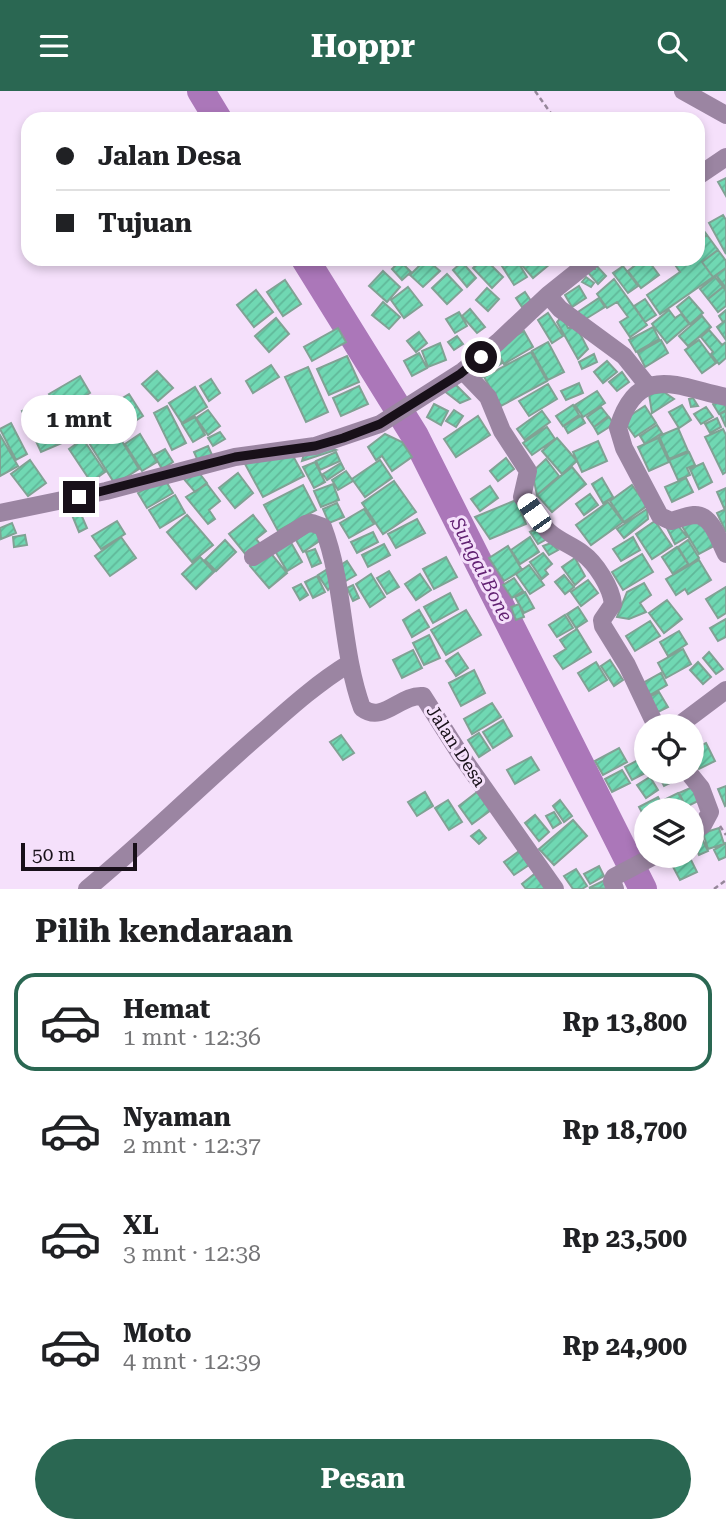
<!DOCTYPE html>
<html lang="id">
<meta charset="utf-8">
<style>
body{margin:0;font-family:"Roboto Serif",serif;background:#f6f6f6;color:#202124;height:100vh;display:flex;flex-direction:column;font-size:26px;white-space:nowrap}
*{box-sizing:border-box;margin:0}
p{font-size:23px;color:#757577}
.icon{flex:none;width:38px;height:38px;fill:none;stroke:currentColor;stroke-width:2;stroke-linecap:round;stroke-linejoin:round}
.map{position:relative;height:798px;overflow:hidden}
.sheet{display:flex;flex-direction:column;background:#fff;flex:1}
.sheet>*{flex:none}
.hud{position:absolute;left:21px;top:21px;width:684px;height:154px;border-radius:21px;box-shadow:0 4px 10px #0003;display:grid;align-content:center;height:154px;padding:0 35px;background:#fff}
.tools{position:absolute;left:634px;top:623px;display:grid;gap:14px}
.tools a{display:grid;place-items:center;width:70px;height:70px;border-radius:50%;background:#fff;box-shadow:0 4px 10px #0003;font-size:35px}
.scale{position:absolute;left:21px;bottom:18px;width:116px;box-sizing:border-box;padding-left:7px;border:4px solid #181019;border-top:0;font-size:19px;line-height:24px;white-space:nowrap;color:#181019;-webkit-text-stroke:5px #f5e0fb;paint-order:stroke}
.end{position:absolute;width:32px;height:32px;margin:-16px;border:9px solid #181019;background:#fff;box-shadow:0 0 0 4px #fff}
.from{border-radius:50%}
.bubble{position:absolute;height:49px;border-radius:24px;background:#fff;box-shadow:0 4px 10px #0003;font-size:23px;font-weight:700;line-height:49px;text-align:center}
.car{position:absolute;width:21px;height:42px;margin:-21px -10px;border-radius:9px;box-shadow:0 0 5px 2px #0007;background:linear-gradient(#fff 24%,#345 0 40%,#fff 0 76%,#345 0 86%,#fff 0)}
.hud b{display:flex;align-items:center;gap:24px;height:66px;font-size:26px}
.hud b+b{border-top:2px solid #e0e0e0}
.hud i{width:18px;height:18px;background:#202124}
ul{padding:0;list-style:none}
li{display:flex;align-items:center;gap:21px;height:98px;margin:0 14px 10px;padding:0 21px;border:4px solid transparent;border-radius:21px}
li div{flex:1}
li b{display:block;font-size:26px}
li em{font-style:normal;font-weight:700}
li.on{border-color:#2a6752}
li>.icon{width:63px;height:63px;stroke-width:1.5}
h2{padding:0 35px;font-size:32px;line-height:84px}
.action{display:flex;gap:14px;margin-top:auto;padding:14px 35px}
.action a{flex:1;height:80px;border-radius:42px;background:#2a6752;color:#fff;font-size:28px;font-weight:700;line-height:80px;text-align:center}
header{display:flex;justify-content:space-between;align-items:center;height:91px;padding:0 35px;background:#2a6752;color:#fff;font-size:32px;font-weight:700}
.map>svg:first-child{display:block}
</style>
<header><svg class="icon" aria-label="menu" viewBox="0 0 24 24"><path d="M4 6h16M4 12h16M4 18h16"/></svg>Hoppr<svg class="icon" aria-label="search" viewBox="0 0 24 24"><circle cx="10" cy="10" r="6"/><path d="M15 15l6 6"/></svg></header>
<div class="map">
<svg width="726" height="798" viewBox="0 0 726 798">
<defs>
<pattern id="building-hatch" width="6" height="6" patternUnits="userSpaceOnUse" patternTransform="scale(1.75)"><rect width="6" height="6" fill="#70d8b3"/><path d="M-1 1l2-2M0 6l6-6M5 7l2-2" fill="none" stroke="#60b899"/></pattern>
</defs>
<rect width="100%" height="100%" fill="#f5e0fb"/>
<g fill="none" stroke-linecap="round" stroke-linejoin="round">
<path stroke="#ab77b9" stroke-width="28" d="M201 0 218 28
M305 168 415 345 643 798"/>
</g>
<path fill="url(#building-hatch)" stroke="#80a294" stroke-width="2" d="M726 87V105L718 91Z
M723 124 726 129V163L709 132Z
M698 132 707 144 698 150Z
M707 144 718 159 702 171 713 186 660 223 647 204 680 181 671 168H698V150Z
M718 159 726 170V177L713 186 702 171Z
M426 168 440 180 423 196 410 184Z
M482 168H485L503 186 492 197 473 177Z
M514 168H516L527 186 514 194 502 175Z
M525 168H556L533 187 520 172Z
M643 168H647L659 184 641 197 628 180Z
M400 170 411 181 402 189 392 178Z
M462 171 476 187 467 196 453 179Z
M593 171 606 185 598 193 585 178H595Z
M623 175 638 195 628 202 613 182Z
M726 177V197L716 184Z
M383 180 400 196 387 211 369 195Z
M447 183 462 199 447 213 432 197Z
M586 186 594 192 591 196 582 191Z
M715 186 723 196 708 208 700 198Z
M614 188 647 234 630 246 620 231 628 226 617 211 607 217 597 203Z
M285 189 301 213 283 225 267 201Z
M579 195 586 207 572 216 565 204Z
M408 196 422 214 404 227 391 209Z
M723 196 726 200V215L718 221 708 208Z
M487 197 499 208 488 220 476 209Z
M256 199 273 221 254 236 237 214Z
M525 201 531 210 522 216 516 207Z
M689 206 703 222 690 233 677 216Z
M599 207 605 216 584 229 578 221Z
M645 208 656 224 645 231 634 215Z
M383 211 400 226 389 238 372 224Z
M470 218 485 236 477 242 462 225Z
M669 219 675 227 681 223 689 233 667 252 652 233Z
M726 219V229L723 231 719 225Z
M459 221 467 235 455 242 446 228Z
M548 222 563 245 552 252 538 229Z
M562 225 568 237H577L588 258 578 268 557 231Z
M702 225 711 236 688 255 679 245Z
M276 227 289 243 269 261 255 245Z
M726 229V249L717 236Z
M653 236 659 248 636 261 629 249Z
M338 237 346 251 312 270 304 256Z
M709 239 722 254 726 251V267L719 273 711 263 713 261 701 246Z
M524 240 533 256 504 273 495 257Z
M419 241 427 252 416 261 407 250Z
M457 245 463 253 454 259 448 251Z
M661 249 668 262 645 276 638 262Z
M699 249 716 272 702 282 685 259Z
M548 251 564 281 548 289 532 260Z
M440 252 446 269 428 276 422 260Z
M493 259 502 272 482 286 473 273Z
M531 261 547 290 501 315 484 286Z
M419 262 427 277 412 285 404 270Z
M594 263 597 271 582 278 579 271Z
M347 265 359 291 329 304 317 278Z
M607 270 617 281 603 292 594 281Z
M271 274 279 286 253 302 246 290Z
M308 276 328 321 306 331 285 286Z
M157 280 173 297 158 310 142 293Z
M622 281 629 291 617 300 609 291Z
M80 285 90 302 59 320 49 303Z
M211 288 220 302 209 310 200 295Z
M579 292 583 302 566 309 561 300Z
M548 293 557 308 529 325 519 310Z
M456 294 470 308 460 312 443 299Z
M359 295 368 313 341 325 333 307Z
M195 296 207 316 182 332 169 312Z
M597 300 605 312 583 326 575 314Z
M664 301 674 308 652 322 649 303Z
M129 303 143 325 126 336 111 314Z
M725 306 726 319 719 323 713 313Z
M693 307 698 315 691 316 689 308Z
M50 308 69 349 41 361 22 320Z
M434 313 448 320 441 334 427 326Z
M573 314 579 324 563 335 556 325Z
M682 314 691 329 679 337 669 321Z
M167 315 186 352 172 359 154 322Z
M645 315 656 332 635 346 623 329Z
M601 316 608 325 594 336 587 326Z
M706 316 713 326 701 333 694 323Z
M208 319 220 335 208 344 196 327Z
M454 319 463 325 456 336 446 330Z
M542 320 550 331 525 349 517 338Z
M726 320V336L720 323Z
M104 321 139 378 115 393 79 336Z
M478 325 490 344 456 366 444 348Z
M581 325 585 332 568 342 564 335Z
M195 326 205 344 193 351 182 333Z
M609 326 614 333 598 343 594 336Z
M717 327 721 336 710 342 705 333Z
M11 332 27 363 16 369 0 338Z
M657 334 662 342 645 353 640 345Z
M547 336 555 348 532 364 523 352Z
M678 337 688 360 669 368 659 345Z
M723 338 726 344V381L723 383 705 346Z
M220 341 225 348 213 355 208 347Z
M140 343 157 371 142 380 125 353Z
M385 343 402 351 412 366 392 380 382 365 376 369 368 356Z
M0 344 18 375 0 385Z
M557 347 577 370 562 383 542 360Z
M658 347 669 371 649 380 638 356Z
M83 348 105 381 91 391 69 358Z
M598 350 607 370 582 381 573 361Z
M286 352 304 385 263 406 245 373Z
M208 355 212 364 198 370 194 361Z
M331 357 336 359 302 370 304 363Z
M165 358 173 371 162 378 154 364Z
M336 361 340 370 320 379 316 370Z
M689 361 695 374 687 377 690 384 678 389 669 369Z
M506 367 514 378 498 390 490 380Z
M546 368 559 385 537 404 532 381Z
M30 369 46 392 28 405 11 383Z
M380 369 392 387 365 406 352 388Z
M315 371 325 391 314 397 303 376Z
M341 372 344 378 327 389 323 383Z
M703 372 712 391 699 398 690 378Z
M572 376 586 393 552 421 537 404Z
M196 378 207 392 195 401 184 388Z
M346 380 353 390 338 399 332 389Z
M238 382 253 402 235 417 219 397Z
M164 387 173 402 147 417 138 402Z
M602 387 613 406 603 412 592 393Z
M686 387 693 401 672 411 665 396Z
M394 390 416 421 383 443 362 412Z
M207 393 220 410 209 419 215 428 208 433 186 406Z
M333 393 339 409 321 416 314 400Z
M303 394 316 419 278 440 264 414Z
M632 394 647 415 624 431 610 410Z
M490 395 498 407 480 420 471 408Z
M726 397V416L724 417 717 401Z
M590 403 598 414 584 424 576 413Z
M175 404 185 422 160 437 149 419Z
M516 409 526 433 490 448 475 426Z
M608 411 623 431 591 454 576 434Z
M337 412 344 426 329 432 323 418Z
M364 418 374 433 349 447 340 432Z
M647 418 648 428 624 447 617 438Z
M726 418V441L717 422Z
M80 421 87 437 79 441 72 424Z
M187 424 213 454 192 471 167 441Z
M253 424 266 440 256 448 261 454 247 465 229 443Z
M697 426 712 445 714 455 699 463 682 435Z
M417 428 425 442 396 457 388 443Z
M117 430 125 443 101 458 92 445Z
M655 430 672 455 652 468 636 443Z
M12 432 16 442 1 448 0 437Z
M676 432 687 446 675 453 666 435Z
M313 437 321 449 303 461 296 449Z
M538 437 547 448 538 453 530 441Z
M373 441 378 451 357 462 351 451Z
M25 444 27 454 14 456 13 446Z
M121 446 136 467 110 485 95 465Z
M530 446 539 461 520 473 511 459Z
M633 446 640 459 621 470 613 458Z
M289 448 302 471 287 480 274 458Z
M225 449 236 461 216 480 205 469Z
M688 449 699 467 689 474 678 456Z
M551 452 558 459 549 464 543 455Z
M384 453 390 464 368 476 362 464Z
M508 455 522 479 504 490 489 467Z
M677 456 688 473 673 483 662 466Z
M315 458 321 472 312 476 306 461Z
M269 460 287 482 269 497 250 475Z
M543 462 552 473 545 479 548 483 542 488 530 471Z
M642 463 653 481 623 499 612 481Z
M200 466 214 481 196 498 182 483Z
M446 466 457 486 434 498 423 478Z
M575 467 585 485 575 494 562 476Z
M699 469 711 489 688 503 685 498 676 504 666 488Z
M347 470 356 484 344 491 336 477Z
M529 474 544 494 530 503 516 483Z
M326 479 332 494 328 499 318 484Z
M389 480 399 496 387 503 377 487Z
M371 483 385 506 370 516 356 493Z
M420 483 431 499 416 509 405 493Z
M564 484 574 496 565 503 555 491Z
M317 485 325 501 313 507 305 491Z
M514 487 523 500 512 507 503 494Z
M588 489 598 502 581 515 571 501Z
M644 492 651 504 640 512 646 521 629 528 617 526 627 501Z
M301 493 308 504 300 509 293 497Z
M353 494 359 507 353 510 347 497Z
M726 496V522L718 527 706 508Z
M525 501 534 517 524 522 515 506Z
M450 502 458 518 433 532 424 516Z
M667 509 682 528 664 542 649 522Z
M519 513 524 526 516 529 511 516Z
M578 516 587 530 576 537 567 523Z
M419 519 429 536 412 546 403 529Z
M466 519 481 544 446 564 431 539Z
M565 524 573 537 557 546 549 534Z
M726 528V546L718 550 710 537Z
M650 530 660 545 635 560 626 545Z
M577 538 591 561 563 578 554 565 566 558 560 549Z
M679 540 687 553 668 565 660 551Z
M429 544 440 567 424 574 413 552Z
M683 558 691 573 666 587 658 572Z
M413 559 422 577 402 587 393 569Z
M709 561 723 578 716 583 703 567Z
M458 562 468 577 456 585 446 570Z
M610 569 623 589 614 595 601 575Z
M596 571 607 589 589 600 578 582Z
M698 571 711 586 703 593 690 579Z
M474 579 485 602 461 615 449 592Z
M661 582 667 594 650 604 643 592Z
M659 601 668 616 658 621 649 606Z
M492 612 501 626 472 643 464 628Z
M503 629 512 645 493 657 483 641Z
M479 642 490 659 479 666 468 649Z
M341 644 354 662 343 669 330 651Z
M706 652 715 670 699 678 691 659Z
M619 657 627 671 603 684 595 670Z
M531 666 539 679 515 693 507 679Z
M642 667 647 681 632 689 625 676Z
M622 679 630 692 612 701 605 688Z
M657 681H675L678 688 664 695Z
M650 686 658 699 646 707 637 694Z
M697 694 704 707 686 716 679 702Z
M726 695V714L725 715 718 698Z
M481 698 495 716 472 733 459 715Z
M425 701 433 715 417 725 408 711Z
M678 702 688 719H669L664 709Z
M658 706 665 719H646V729L639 716Z
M448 709 462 731 449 739 435 717Z
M560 709 572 725 564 731 553 715Z
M554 721 561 732 553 737 546 725Z
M535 724 549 741 539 750 525 732Z
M573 729 587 745 554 774 539 758Z
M719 737 724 753 708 758 703 742Z
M479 739 486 747 479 753 471 745Z
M700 744 708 760 699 764 692 748Z
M726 752V766L719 769 714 759Z
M522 758 532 772 514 784 504 771Z
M689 765 697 781 680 789 671 772Z
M599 775 604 785 590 793 584 783Z
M576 778 587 795 582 798H573L564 785Z
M537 781 552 798H526L522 793Z
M609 787 614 798 589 797Z"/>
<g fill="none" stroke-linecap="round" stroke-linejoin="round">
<path stroke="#96879a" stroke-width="2.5" stroke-dasharray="5 3.5" stroke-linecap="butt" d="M535 0 555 28
M720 735 726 744
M714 798 726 789"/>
<path stroke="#9b85a2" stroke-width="18" d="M683 0 726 24
M698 85 726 66
M548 204 560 218 624 265 648 295
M463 280 488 306 502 340 528 380 522 406C531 417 539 431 549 441 559 450 571 454 582 462 596 472 611 496 613 513L602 529 603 535 627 574 656 635
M726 306C678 296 638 271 618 337L624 357 660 425 671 430C678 428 686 425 694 424 712 423 719 450 726 463
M0 422 106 400 235 366 315 355 380 333 463 280 498 251 548 204 593 168
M253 466 306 433 312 432 323 436C345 494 341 559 362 617 383 633 400 603 423 605L460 663 555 798
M678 635 726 599
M688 681 701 697 710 721 703 734 691 743
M87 798C149 747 205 690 266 638 293 614 319 591 350 572
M615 798 612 790 614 786 654 765"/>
</g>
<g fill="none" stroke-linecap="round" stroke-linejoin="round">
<path stroke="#181019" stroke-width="9" d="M79 406 235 366 315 355 343 347 380 333 460 283 481 266"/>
</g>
<g text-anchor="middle" stroke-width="6" stroke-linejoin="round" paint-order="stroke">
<g font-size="18" fill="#181019" stroke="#f5e0fb">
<text transform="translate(456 655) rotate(57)" y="6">Jalan Desa</text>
</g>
<g font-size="19" font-style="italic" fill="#622273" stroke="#f5e0fb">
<text transform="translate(482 478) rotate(63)" y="7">Sungai Bone</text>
</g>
</g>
</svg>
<div class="tools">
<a><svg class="icon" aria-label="locate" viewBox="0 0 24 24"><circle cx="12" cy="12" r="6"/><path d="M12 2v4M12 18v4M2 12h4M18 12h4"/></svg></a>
<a><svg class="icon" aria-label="layers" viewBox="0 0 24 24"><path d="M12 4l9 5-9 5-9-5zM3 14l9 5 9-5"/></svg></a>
</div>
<div class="scale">50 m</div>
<i class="end from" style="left:481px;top:266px"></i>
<i class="end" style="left:79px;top:406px"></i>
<div class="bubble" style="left:21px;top:304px;width:116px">1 mnt</div>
<i class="car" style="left:534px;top:422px;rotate:325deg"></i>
<div class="hud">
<b><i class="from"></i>Jalan Desa</b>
<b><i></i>Tujuan</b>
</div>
</div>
<section class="sheet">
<h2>Pilih kendaraan</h2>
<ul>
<li class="on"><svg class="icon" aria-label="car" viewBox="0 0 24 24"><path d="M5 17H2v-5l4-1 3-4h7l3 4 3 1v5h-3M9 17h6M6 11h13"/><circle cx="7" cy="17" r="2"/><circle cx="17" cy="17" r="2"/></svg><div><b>Hemat</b><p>1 mnt · 12:36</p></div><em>Rp 13,800</em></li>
<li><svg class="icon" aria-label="car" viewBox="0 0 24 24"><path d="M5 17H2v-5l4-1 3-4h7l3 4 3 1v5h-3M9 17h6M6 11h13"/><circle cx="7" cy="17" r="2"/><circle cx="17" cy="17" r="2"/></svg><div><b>Nyaman</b><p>2 mnt · 12:37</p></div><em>Rp 18,700</em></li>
<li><svg class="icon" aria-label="car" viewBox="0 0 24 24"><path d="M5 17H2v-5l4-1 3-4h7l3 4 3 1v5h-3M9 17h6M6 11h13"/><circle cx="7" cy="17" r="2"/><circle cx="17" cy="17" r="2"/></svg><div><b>XL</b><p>3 mnt · 12:38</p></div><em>Rp 23,500</em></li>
<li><svg class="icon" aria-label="car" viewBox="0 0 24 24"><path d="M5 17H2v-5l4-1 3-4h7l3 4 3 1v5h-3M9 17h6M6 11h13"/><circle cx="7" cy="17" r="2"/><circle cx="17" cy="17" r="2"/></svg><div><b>Moto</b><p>4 mnt · 12:39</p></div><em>Rp 24,900</em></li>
</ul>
<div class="action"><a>Pesan</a></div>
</section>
